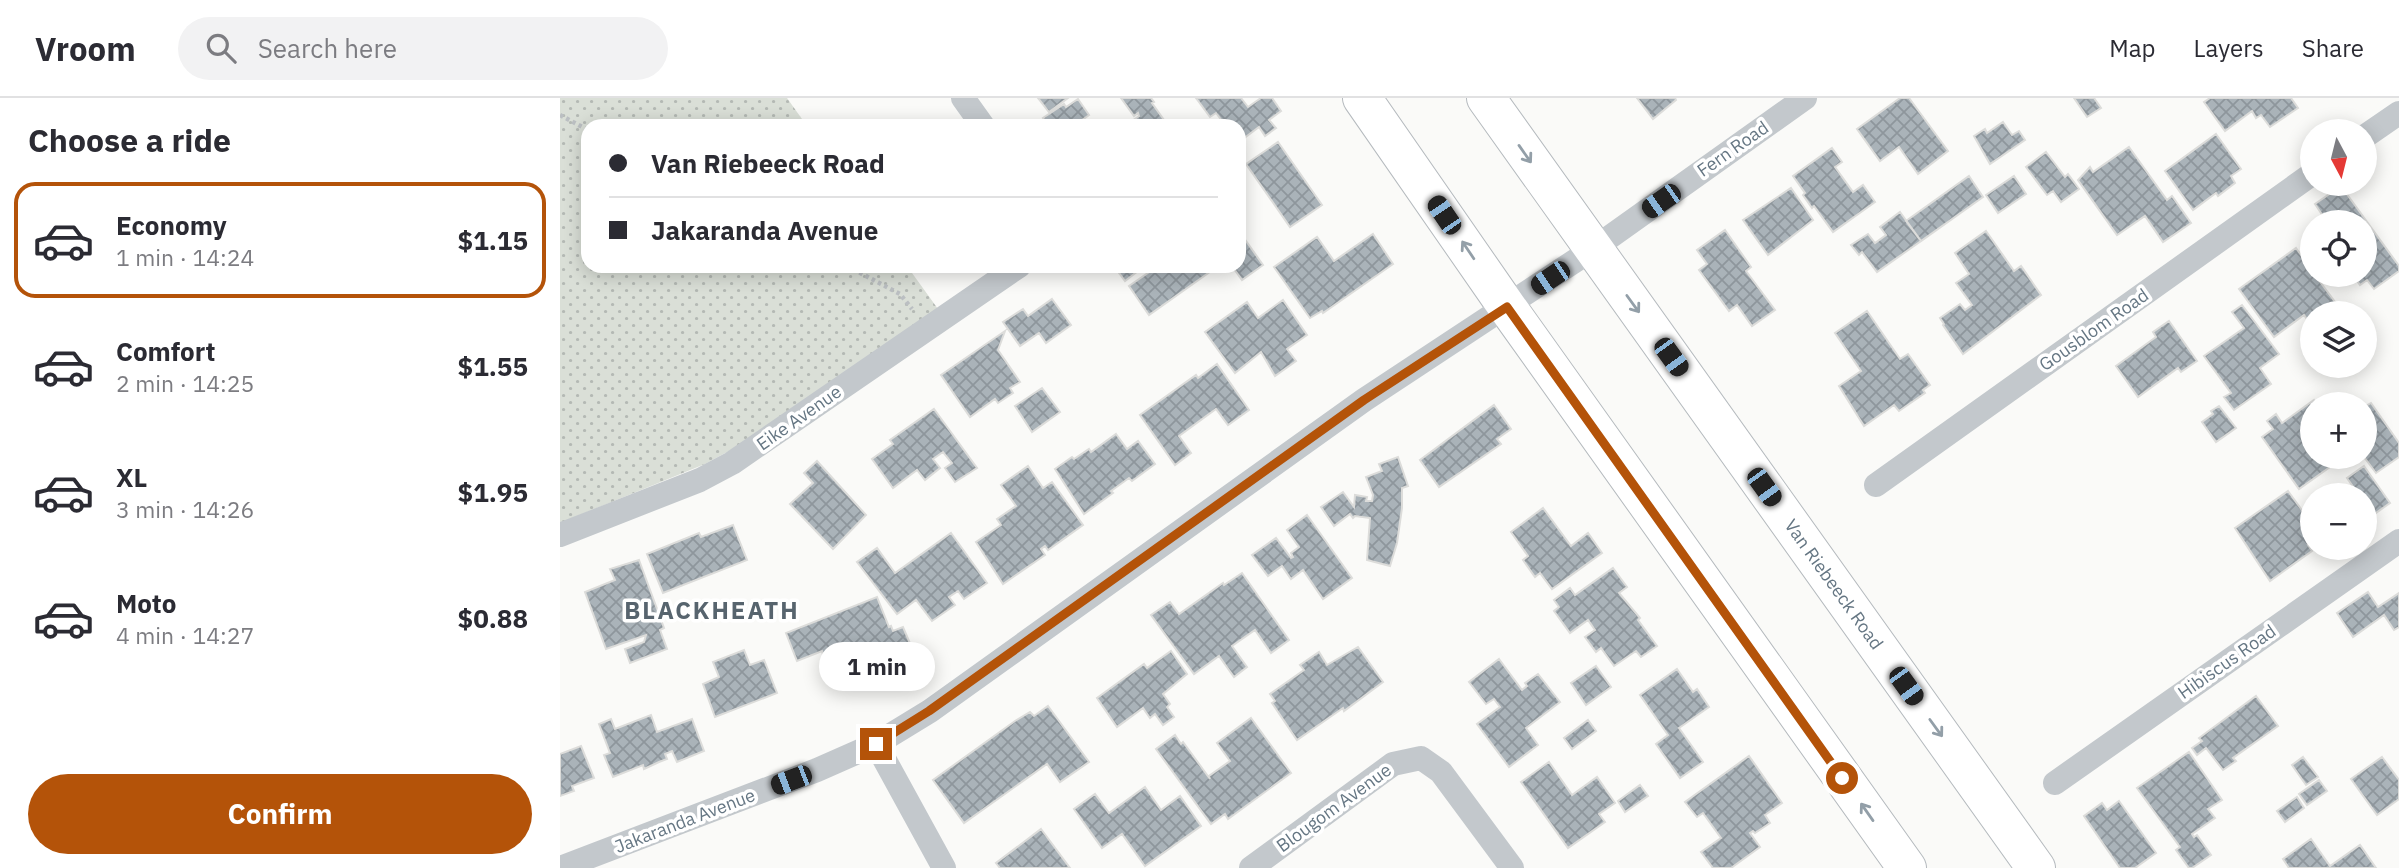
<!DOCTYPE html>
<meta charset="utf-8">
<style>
body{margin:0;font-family:"IBM Plex Sans",sans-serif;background:#f2f2f3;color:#2b2b33;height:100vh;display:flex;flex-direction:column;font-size:26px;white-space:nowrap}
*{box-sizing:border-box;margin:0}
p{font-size:23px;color:#7c7c81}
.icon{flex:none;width:38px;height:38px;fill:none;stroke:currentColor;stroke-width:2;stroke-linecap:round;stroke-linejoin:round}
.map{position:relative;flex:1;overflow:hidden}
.drawer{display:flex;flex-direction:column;background:#fff;width:560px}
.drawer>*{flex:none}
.banner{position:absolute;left:21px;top:21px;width:665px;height:154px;border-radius:21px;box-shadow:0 4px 18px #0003;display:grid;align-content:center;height:154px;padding:0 28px;background:#fff}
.needle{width:46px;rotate:173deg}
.fabs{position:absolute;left:1740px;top:21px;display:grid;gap:14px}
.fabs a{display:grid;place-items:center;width:77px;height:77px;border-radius:50%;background:#fff;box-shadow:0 4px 18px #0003;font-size:35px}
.end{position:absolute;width:32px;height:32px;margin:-16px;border:9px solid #b45309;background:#fff;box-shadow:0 0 0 4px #fff}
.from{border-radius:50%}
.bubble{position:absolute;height:49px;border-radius:24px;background:#fff;box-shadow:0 4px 18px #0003;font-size:23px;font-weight:800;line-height:49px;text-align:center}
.car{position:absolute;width:21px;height:42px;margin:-21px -10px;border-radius:9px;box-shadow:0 0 5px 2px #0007;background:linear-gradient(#222 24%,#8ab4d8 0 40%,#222 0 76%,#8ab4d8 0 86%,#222 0)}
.banner b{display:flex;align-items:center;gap:24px;height:66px;font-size:26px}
.banner b+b{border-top:2px solid #e1e1e2}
.banner i{width:18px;height:18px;background:#2b2b33}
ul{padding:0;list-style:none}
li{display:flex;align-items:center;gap:21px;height:116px;margin:0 14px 10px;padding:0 14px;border:4px solid transparent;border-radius:21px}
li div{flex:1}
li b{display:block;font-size:26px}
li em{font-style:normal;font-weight:800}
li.current{border-color:#b45309}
li>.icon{width:63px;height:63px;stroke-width:1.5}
h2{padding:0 28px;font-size:32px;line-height:84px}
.cta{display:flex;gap:14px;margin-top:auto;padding:14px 28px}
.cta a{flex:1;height:80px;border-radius:42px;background:#b45309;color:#fff;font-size:28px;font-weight:800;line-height:80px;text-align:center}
header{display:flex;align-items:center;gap:42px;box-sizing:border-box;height:98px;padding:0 35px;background:#fff;border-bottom:2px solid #e1e1e2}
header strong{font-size:33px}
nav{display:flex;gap:38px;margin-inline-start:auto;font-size:24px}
.search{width:490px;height:63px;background:#f2f2f3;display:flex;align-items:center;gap:18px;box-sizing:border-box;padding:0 24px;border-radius:38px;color:#7c7c81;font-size:26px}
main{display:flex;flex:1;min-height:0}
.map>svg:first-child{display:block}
</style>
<header>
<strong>Vroom</strong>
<div class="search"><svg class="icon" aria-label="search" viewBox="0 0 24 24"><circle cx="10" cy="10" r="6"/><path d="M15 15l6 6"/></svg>Search here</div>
<nav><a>Map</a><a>Layers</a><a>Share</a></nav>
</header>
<main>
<section class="drawer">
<h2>Choose a ride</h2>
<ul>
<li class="current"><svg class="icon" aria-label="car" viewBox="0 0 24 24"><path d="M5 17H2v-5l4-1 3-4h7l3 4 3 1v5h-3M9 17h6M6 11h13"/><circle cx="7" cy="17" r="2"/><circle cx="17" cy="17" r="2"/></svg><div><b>Economy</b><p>1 min · 14:24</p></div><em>$1.15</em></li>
<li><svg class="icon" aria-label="car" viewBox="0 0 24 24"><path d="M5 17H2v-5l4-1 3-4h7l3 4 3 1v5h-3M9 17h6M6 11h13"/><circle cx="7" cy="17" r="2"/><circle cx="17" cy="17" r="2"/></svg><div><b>Comfort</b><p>2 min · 14:25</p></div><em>$1.55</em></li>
<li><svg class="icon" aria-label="car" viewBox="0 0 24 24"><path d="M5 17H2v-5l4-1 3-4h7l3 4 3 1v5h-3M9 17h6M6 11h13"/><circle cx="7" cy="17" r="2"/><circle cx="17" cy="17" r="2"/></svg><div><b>XL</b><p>3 min · 14:26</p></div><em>$1.95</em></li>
<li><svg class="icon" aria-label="car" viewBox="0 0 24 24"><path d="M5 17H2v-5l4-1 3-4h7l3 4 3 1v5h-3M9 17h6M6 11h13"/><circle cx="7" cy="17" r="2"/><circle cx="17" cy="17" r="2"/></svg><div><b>Moto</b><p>4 min · 14:27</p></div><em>$0.88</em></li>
</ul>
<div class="cta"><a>Confirm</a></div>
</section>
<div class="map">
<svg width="1839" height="770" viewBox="0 0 1839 770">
<defs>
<pattern id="park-dots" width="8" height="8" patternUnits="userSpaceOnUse" patternTransform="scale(1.75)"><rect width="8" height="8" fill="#dadfd7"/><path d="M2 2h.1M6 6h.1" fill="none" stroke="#b4b9b4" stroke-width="1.8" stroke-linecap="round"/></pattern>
<pattern id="building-cross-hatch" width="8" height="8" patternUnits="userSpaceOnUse" patternTransform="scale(1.75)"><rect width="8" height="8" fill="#aab3b9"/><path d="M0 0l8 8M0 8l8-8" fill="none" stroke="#8e969c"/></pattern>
</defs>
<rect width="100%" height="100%" fill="#fafaf8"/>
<path fill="url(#park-dots)" d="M0 0H227L247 28H28V168H347L378 211 191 341 145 366 0 425Z"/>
<path fill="url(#building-cross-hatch)" stroke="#dcdcda" stroke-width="2" d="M478 0H508L489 14Z
M561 0H591L594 4 592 5 604 22 596 28H565L579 18 578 15 574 18Z
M636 0H681L688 9 701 0H712L721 13 709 22 716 30 705 38 699 29 679 44V28H666L656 15 650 19Z
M1077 0H1115L1116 2 1093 21Z
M1340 0H1349L1388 53 1358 76 1339 49 1320 63 1297 31Z
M1514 0H1534L1541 10 1527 19Z
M1650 0H1731L1738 10 1710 29 1701 17 1696 20 1692 13 1665 33 1644 4Z
M518 1 529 17 514 28H489L483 20 504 6 506 9Z
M1443 24 1452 37 1459 33 1465 42 1430 66 1414 38 1425 31 1427 35Z
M1656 36 1681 71 1671 78 1675 85 1658 98 1656 95 1633 112 1605 73Z
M718 44 762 107 730 129 686 66Z
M1569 49 1607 102 1612 98 1631 125 1603 144 1585 118 1557 137 1518 82 1530 69 1533 74Z
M1272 50 1282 64 1275 69 1293 94 1303 87 1315 104 1273 134 1254 108 1252 110 1243 97 1245 95 1233 78Z
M1486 54 1505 79 1508 76 1519 91 1501 104 1493 93 1487 97 1466 69Z
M1409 78 1423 99 1361 143 1346 123Z
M1454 78 1466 96 1438 115 1426 97Z
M1781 88 1839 168V173L1814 191 1807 182 1800 187 1793 177H1804V124H1767L1755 106Z
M1231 90 1253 122 1208 157 1183 122Z
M1340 114 1361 143 1317 174 1302 154 1299 157 1291 147 1308 136 1315 145 1326 137 1320 129Z
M1165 132 1191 169 1186 173 1215 212 1192 228 1177 207 1169 213 1139 172 1147 166 1137 152Z
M679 133 703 167 682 182 672 168H679Z
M1426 133 1454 173 1461 168 1481 197 1403 256 1383 227 1384 226 1380 220 1400 206 1405 212 1412 207 1396 185 1409 176 1395 155Z
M813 136 833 166 763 215 762 213 750 220 714 169 757 139 774 163Z
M1736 150 1752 172V177H1755L1778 208 1767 215H1752L1751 227 1744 217 1714 239 1679 191Z
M554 168H575L578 173 565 183Z
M598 168H652L654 171 589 217 569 188Z
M492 201 511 227 486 245 479 235 460 248 443 224 463 211 468 218Z
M723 202 747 237 727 251 736 263 715 278 701 254 675 275 645 234 687 204 698 220Z
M1682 207 1719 256 1700 270 1711 286 1674 312 1664 299 1671 295 1644 258 1684 230 1672 214Z
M1307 213 1340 261 1348 256 1370 287 1363 292 1365 295 1339 313 1334 307 1304 328 1279 288 1301 273 1275 235Z
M1609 223 1637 263 1621 274 1618 270 1578 299 1556 268 1596 239 1593 234Z
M445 233 438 252 460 284 450 290 453 295 438 305 435 301 410 319 381 277Z
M657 266 689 312 668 327 656 311 619 338 631 355 615 367 580 317 636 277 638 280Z
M482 290 500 314 472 334 455 308Z
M1754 302 1757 306H1752V359H1784L1739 391 1702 339 1713 331 1707 323 1716 316 1722 325Z
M1811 305 1839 345V359L1816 375 1804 359V309Z
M934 307 951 331 937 341 941 346 879 389 860 362Z
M1659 308 1676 330 1656 344 1642 324 1653 316 1651 313Z
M374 311 417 370 395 384 385 370 392 365 383 354 373 361 380 370 365 382 357 372 333 390 312 361 333 346 330 342Z
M556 336 567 351 578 343 595 366 572 383 569 380 551 393 553 395 524 416 495 371 512 359 514 361 529 351 531 354Z
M838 359 848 388 842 390V410L837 445 830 468 807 462 810 420 795 418 793 420 790 416 774 428 761 409 783 394 794 409 795 397 807 399 806 403H812L813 397 806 379 822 373 819 366Z
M257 363 306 417 273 451 230 406 253 385 244 375Z
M468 368 483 390 492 384 523 427 488 452 485 448 481 451 485 457 443 486 416 444 441 427 437 421 456 408 441 387Z
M1804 368 1830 405 1813 417 1804 404V397H1799L1787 380Z
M1728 393 1752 426V445L1748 447 1752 453 1710 483 1675 430Z
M983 410 1011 448 1028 435 1042 455 992 491 980 475 975 479 963 462 968 458 951 434Z
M747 417 792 480 763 501 743 472 731 481 722 468 708 478 692 457 716 440 731 460 733 459 731 455 739 449 727 432Z
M173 427 187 462 103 495 87 456 139 435 141 439Z
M391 435 427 485 404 501 398 493 389 499 395 507 372 523 356 502 337 516 297 464 317 450 335 475Z
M79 462 104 530 100 532 107 551 70 565 65 551 84 544 86 537 46 551 25 494 55 482 50 471Z
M1053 470 1067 489 1059 495 1080 520 1078 522 1097 548 1081 559 1076 553 1054 568 1041 550 1036 554 1025 539 1035 532 1028 522 1010 535 994 513 999 509 994 502 1010 490 1015 497Z
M682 475 729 542 711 555 695 532 672 548 687 569 674 579 659 558 634 576 591 517 610 504 619 516 663 485 664 487Z
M1808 494 1818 509 1839 495V529L1834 532 1824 517 1793 539 1777 515Z
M317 499 329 529 331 528 333 533 343 529 352 550 319 566 312 549 289 558 285 549 263 557 262 553 237 563 226 535Z
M798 549 823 584 784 613 783 610 737 642 712 605 715 603 710 596 744 572 740 567 759 554 767 567Z
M184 552 190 567 204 562 217 595 155 619 143 586 159 579 153 564Z
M611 553 627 576 603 596 610 606 607 609 614 619 603 627 595 616 590 620 583 610 557 629 537 600 584 566 587 570Z
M939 561 962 592 967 588 965 585 978 576 1000 604 966 630 978 647 949 669 917 626 940 609 934 601 926 606 909 584Z
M1036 568 1051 589 1026 607 1011 585Z
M1117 571 1133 594 1137 591 1149 609 1119 630 1143 664 1120 680 1096 646 1108 637 1080 597Z
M1696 598 1718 628 1673 660 1676 663 1663 672 1646 650 1637 657 1632 650 1642 643 1639 640Z
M488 608 529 664 500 684 487 666 404 725 373 682 455 623 470 614 474 618Z
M91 617 97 634 132 621 144 653 117 664 112 653 105 656 107 661 99 664 84 671 83 667 53 679 44 657 50 655 39 626 51 621 55 631Z
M691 620 731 675 668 721 665 716 651 726 596 651 615 637 621 646 623 644 650 681 649 678 670 663 657 645Z
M1028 622 1036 633 1012 651 1004 640Z
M21 648 34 680 12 688 14 693 0 698V656Z
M1629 654 1662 702 1648 711 1655 720 1632 736 1634 739 1637 737 1651 757 1632 770H1629L1616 752 1620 749 1577 690Z
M1189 658 1222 705 1205 717 1210 725 1195 735 1193 733 1190 735 1200 749 1171 770H1153L1141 754 1161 740 1143 715 1137 719 1125 704Z
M1743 659 1758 679 1746 687 1732 667Z
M1822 659 1839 682V701L1817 717 1791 681Z
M989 664 1012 697 1037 679 1055 705 1039 716 1045 724 1008 750 961 684Z
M1759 682 1767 693 1747 707 1739 696Z
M1080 687 1088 698 1065 714 1058 703Z
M585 689 601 712 620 698 641 728 585 768 562 736 542 750 514 711 535 696 549 715Z
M1737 699 1744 710 1725 724 1717 713Z
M1559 703 1596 755 1575 770H1560L1524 718 1542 705 1547 712Z
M481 731 510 770H440L436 765Z
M1751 741 1770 768 1800 747 1816 770H1729L1723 761Z"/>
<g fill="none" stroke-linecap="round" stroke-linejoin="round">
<defs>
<g id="primary">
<path d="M802 0 947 209 1347 770"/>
<path id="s1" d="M926 0 1476 770"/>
</g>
</defs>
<use href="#primary" stroke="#b5babe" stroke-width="40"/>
<path stroke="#bbbfc2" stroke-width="4.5" stroke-dasharray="3.5 3.5" stroke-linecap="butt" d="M0 17 28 32
M287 168 340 196 352 211"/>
<path stroke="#c3c8cc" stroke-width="24" d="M403 0 423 28
M1804 39 1839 15
M1316 387 1752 76
M0 437 140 382 172 365 459 168
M316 646 384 770
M1495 685 1839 443
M0 770 257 672 316 646 370 613 804 302 1033 151 1245 0
M691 770 833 666 861 660 881 674 952 770"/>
<use href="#primary" stroke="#fff" stroke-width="38"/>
</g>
<defs><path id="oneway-shaft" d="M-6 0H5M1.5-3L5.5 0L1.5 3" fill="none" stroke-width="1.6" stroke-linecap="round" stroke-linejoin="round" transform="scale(1.75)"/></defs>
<g stroke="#939fa8">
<use href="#oneway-shaft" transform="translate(965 56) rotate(55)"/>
<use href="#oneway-shaft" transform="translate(908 152) rotate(-124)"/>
<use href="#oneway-shaft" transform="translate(1073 206) rotate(54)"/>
<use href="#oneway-shaft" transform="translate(1376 630) rotate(54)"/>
<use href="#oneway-shaft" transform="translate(1307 714) rotate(-125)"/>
</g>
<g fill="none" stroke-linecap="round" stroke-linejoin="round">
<path stroke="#b45309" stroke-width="9" d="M316 646 369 613 804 302 947 209 1282 680"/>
</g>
<g text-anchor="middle" stroke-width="7" stroke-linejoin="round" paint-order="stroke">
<g font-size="18" fill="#657683" stroke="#fff">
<text transform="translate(1173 51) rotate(-35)" y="6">Fern Road</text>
<text transform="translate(1534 232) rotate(-35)" y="6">Gousblom Road</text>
<text transform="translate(239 320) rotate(-35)" y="6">Eike Avenue</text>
<text dy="6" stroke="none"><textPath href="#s1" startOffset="598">Van Riebeeck Road</textPath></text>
<text transform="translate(1667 564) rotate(-35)" y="6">Hibiscus Road</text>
<text transform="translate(774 710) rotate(-36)" y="6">Blougom Avenue</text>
<text transform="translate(125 723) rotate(-21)" y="6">Jakaranda Avenue</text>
</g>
<g font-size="24" font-weight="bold" letter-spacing="2" fill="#57646e" stroke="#fff">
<text x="152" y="521">BLACKHEATH</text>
</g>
</g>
</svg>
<div class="fabs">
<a><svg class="needle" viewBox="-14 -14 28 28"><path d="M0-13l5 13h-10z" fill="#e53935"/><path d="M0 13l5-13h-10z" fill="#7c7c81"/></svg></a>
<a><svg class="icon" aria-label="locate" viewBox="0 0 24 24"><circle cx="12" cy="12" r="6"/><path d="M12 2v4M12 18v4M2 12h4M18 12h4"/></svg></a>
<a><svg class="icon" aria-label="layers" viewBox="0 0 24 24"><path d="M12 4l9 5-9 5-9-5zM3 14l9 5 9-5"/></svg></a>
<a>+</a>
<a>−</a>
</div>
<i class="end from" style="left:1282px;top:680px"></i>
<i class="end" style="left:316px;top:646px"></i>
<div class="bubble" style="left:259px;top:544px;width:116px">1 min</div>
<i class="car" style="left:1101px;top:103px;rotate:235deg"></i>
<i class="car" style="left:884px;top:117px;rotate:326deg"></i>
<i class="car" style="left:990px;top:180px;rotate:236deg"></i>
<i class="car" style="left:1111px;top:259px;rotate:144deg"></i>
<i class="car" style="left:1204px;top:389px;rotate:144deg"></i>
<i class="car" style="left:1346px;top:588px;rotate:144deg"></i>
<i class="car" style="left:231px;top:682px;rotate:249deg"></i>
<div class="banner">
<b><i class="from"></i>Van Riebeeck Road</b>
<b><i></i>Jakaranda Avenue</b>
</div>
</div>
</main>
